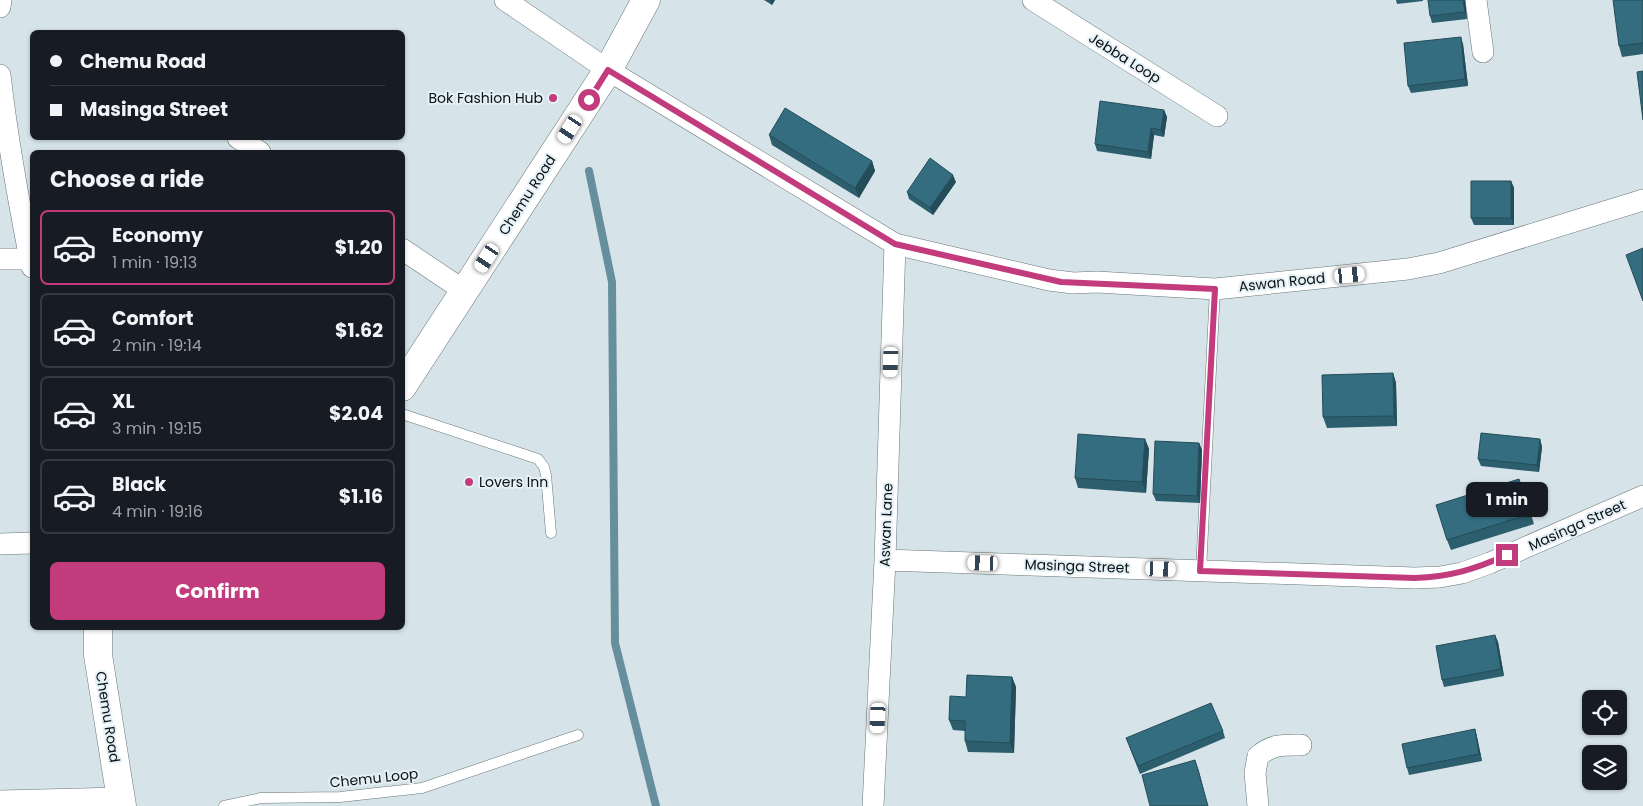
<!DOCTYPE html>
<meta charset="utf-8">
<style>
body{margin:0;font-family:Poppins,sans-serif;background:#20242c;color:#f1f3f6;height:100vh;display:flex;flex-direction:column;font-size:19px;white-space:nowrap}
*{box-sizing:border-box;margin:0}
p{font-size:16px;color:#9ea1a6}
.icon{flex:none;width:28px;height:28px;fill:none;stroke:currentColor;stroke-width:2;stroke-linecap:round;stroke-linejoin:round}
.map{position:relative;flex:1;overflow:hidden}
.sheet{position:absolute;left:30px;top:150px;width:375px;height:480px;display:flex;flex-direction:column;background:#171b24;border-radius:8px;box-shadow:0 1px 4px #0004}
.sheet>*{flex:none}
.banner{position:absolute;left:30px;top:30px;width:375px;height:110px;border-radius:8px;box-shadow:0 1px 4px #0004;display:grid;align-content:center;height:110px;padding:0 20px;background:#171b24}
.fabs{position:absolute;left:1582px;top:690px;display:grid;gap:10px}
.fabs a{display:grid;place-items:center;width:45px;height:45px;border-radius:8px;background:#171b24;box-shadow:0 1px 4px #0004;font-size:25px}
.end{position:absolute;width:22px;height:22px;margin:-11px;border:6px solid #c13b7d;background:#fff;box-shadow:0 0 0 2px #fff}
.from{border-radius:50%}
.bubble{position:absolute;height:35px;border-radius:8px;background:#171b24;box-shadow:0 1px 4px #0004;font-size:16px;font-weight:700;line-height:35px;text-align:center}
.car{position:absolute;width:15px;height:30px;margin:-15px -8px;border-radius:6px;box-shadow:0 0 4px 1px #0007;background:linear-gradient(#fff 24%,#345 0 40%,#fff 0 76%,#345 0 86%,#fff 0)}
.banner b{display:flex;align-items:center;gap:18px;height:48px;font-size:19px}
.banner b+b{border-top:1px solid #363941}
.banner i{width:12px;height:12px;background:#f1f3f6}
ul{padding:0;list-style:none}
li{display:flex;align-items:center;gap:15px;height:75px;margin:0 10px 8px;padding:0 10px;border:2px solid #363941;border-radius:8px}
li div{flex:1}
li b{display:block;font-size:19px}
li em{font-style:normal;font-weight:700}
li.selected{border-color:#c13b7d}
li>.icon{width:45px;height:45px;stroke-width:1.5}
h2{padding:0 20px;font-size:22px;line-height:60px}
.primary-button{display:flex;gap:10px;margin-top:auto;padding:10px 20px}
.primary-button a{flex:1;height:58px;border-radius:8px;background:#c13b7d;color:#fff;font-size:20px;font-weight:700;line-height:58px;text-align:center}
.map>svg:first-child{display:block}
</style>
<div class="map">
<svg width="1643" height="806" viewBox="0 0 1643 806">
<rect width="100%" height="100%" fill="#d6e4e9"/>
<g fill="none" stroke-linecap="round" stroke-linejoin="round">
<path stroke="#658f9d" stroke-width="8" d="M589 171 612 282 615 643 656 806"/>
<defs>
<path id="lane" d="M402 414 538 459 544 467 546 475 551 533
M1201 571 1215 289
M224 806 261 798 340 797 422 788 578 735"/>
<path id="street" d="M505 0 608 70 895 244 1049 280 1073 283 1097 282 1215 289 1408 269 1439 263 1643 200
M1033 0 1217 116
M1476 0 1483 52
M0 7 1 0
M0 75C7 137 18 198 30 259
M238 138 260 152
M402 249 466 292
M0 259H30L32 267
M0 544 32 543
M885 560 1415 578 1440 577 1462 573 1490 563 1643 496
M0 801 120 798
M873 806 885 560 895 244
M1258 806 1255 773 1258 756C1273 744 1282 745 1301 745"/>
<path id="secondary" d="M402 387 608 70 646 0
M98 628V655L122 806"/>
</defs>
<use href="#lane" stroke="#69757a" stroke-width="11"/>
<use href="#street" stroke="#69757a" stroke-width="22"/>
<use href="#secondary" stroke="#69757a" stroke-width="29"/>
<use href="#lane" stroke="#fff" stroke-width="10"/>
<use href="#street" stroke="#fff" stroke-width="21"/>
<use href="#secondary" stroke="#fff" stroke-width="28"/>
</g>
<path fill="#2d5e6d" d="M764 0H775L772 5Z
M1396 0H1423V1L1397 4Z
M1465 0 1467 19 1432 23 1430 16Z
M1643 0V54L1622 57 1619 46Z
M1463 44 1468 86 1411 93 1408 86Z
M1164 110 1167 117 1164 137 1154 135 1151 159 1097 151 1095 144Z
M769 135 872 161 875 171 859 198 772 145Z
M1511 181 1514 188V225H1474L1471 218Z
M956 182 933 215 909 199 907 192Z
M1393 373 1396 383 1397 426 1327 428 1323 417Z
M1145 439 1149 449 1146 493 1078 488 1075 478Z
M1540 439 1542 447 1539 472 1481 466 1478 459Z
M1199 443 1202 450 1200 503 1156 501 1153 494Z
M1523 489 1534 524 1451 550 1447 540Z
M1495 635 1498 642 1504 676 1444 687 1442 680Z
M1012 677 1016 687 1014 753 968 752 965 741V731L953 730 949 720 966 697Z
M1475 729 1477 737 1482 761 1409 775 1407 768Z
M1223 731 1225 738 1140 774 1129 746Z"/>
<path fill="#244c59" d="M770 0H775L772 5Z
M1463 0H1465L1467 19 1465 12Z
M1461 37 1463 44 1468 86 1465 79Z
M1164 110 1167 117 1164 137 1161 130Z
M1151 128 1154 135 1151 159 1148 152Z
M872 161 875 171 859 198 855 188Z
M953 175 956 182 933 215 930 208Z
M1511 181 1514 188V225L1511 218Z
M1393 373 1396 383 1397 426 1394 416Z
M1145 439 1149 449 1146 493 1142 482Z
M1540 439 1542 447 1539 472 1537 465Z
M1199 443 1202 450 1200 503 1197 496Z
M1495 635 1498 642 1504 676 1501 669Z
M1012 677 1016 687 1014 753 1010 743Z
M1475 729 1477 737 1482 761 1479 754Z
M1195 760 1199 771 1208 806Z"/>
<path fill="#346d7f" stroke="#244c59" d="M1428 0H1463L1465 12 1430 16Z
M1613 0H1643V43L1619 46Z
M1461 37 1465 79 1408 86 1404 43Z
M1643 71V120L1637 72Z
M1100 101 1164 110 1161 130 1151 128 1148 152 1095 144Z
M785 108 872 161 855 188 769 135Z
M930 158 953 175 930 208 907 192Z
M1471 181H1511V218H1471Z
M1643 248V301L1626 255Z
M1393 373 1394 416 1323 417 1322 375Z
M1481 433 1540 439 1537 465 1478 459Z
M1078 434 1145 439 1142 482 1075 478Z
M1155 441 1199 443 1197 496 1153 494Z
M1519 479 1530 514 1447 540 1436 505Z
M1495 635 1501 669 1442 680 1436 646Z
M967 675 1012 677 1010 743 965 741V721L949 720 950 696 966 697Z
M1211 703 1223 731 1138 766 1126 738Z
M1475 729 1479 754 1407 768 1402 744Z
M1195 760 1208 806H1150L1142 775Z"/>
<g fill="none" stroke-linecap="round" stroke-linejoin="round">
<path stroke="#c13b7d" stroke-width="6" d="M589 100 608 70 895 244 1061 282 1215 289 1200 571 1415 578C1450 577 1475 569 1507 555"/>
</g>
<g fill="#c13b7d" stroke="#e4f1f6" stroke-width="2">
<circle cx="553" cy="98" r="5"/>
<circle cx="469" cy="482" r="5"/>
</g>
<g text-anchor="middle" stroke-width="4" stroke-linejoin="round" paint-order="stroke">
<g font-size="14" fill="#0c1012" stroke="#e4f1f6">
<text transform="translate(1125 58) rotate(32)" y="5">Jebba Loop</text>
<text transform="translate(527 195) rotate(-57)" y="5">Chemu Road</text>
<text transform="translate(1282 282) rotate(-6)" y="5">Aswan Road</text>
<text transform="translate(886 525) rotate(-88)" y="5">Aswan Lane</text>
<text transform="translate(1577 525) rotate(-24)" y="5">Masinga Street</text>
<text transform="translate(1077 566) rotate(2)" y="5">Masinga Street</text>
<text transform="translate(108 717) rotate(81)" y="5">Chemu Road</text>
<text transform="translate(374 778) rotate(-6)" y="5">Chemu Loop</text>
</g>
<g font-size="14" fill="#0c1012" stroke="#e4f1f6" text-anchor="end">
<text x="543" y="103">Bok Fashion Hub</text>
<text x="479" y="487" text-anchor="start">Lovers Inn</text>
</g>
</g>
</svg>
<div class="fabs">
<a><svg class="icon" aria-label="locate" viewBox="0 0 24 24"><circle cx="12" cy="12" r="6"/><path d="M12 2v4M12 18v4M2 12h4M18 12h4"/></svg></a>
<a><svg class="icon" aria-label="layers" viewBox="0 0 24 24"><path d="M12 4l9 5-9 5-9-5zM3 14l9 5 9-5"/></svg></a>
</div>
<i class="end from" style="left:589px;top:100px"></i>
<i class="end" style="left:1507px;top:555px"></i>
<div class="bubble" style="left:1466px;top:482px;width:82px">1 min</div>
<i class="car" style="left:570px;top:129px;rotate:213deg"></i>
<i class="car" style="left:487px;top:258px;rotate:213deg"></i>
<i class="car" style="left:1350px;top:275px;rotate:84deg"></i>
<i class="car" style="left:891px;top:362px;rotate:182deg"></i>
<i class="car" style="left:983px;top:563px;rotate:272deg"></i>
<i class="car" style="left:1161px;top:569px;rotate:92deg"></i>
<i class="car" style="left:878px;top:718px;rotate:183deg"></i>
<div class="banner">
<b><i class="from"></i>Chemu Road</b>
<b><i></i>Masinga Street</b>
</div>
<section class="sheet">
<h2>Choose a ride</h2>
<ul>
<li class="selected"><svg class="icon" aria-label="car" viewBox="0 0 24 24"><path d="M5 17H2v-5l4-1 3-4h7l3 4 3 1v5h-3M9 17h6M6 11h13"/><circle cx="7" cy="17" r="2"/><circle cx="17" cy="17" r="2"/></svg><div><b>Economy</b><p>1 min · 19:13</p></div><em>$1.20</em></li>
<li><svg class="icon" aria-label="car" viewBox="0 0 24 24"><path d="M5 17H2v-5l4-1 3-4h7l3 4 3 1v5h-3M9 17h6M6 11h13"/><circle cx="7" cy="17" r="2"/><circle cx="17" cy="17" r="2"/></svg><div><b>Comfort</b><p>2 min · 19:14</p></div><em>$1.62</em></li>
<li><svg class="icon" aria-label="car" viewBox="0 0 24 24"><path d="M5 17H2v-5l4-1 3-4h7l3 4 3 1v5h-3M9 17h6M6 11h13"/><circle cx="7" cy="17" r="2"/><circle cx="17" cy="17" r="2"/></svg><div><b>XL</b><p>3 min · 19:15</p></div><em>$2.04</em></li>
<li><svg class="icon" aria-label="car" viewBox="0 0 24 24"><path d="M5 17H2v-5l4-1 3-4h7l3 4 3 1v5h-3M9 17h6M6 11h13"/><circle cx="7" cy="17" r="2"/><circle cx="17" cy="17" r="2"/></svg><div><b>Black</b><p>4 min · 19:16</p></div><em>$1.16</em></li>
</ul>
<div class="primary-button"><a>Confirm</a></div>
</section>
</div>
